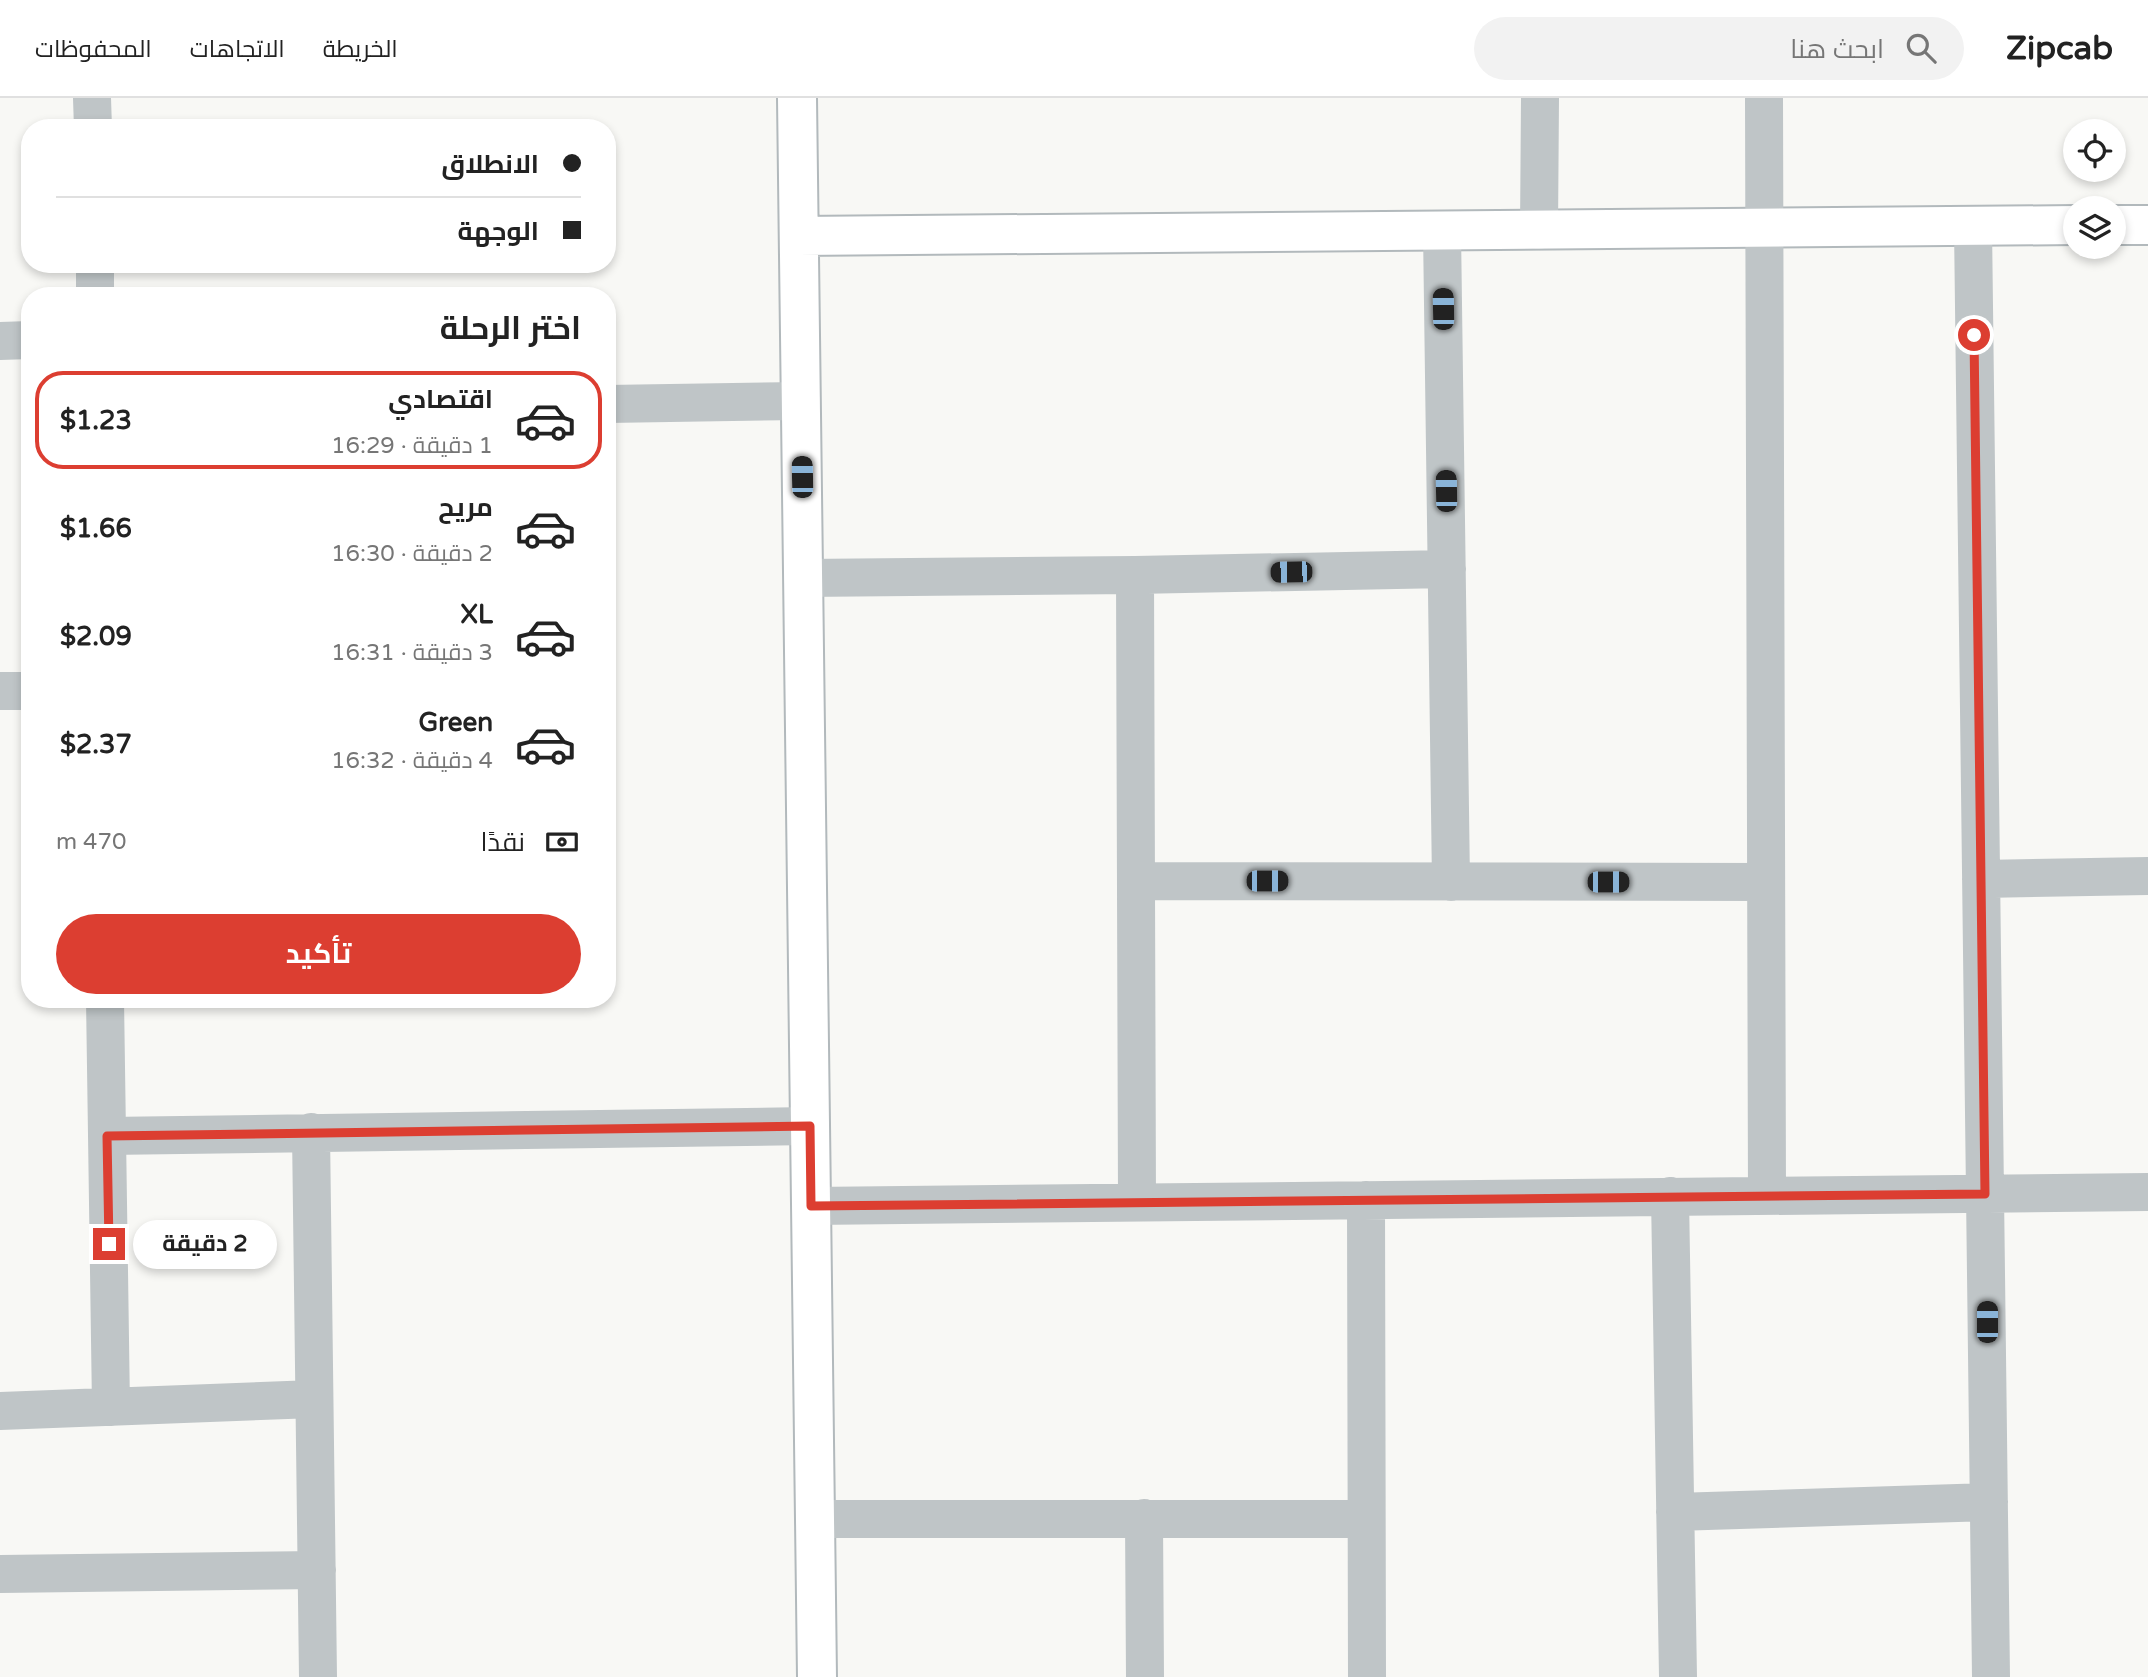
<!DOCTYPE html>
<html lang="ar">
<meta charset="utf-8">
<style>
body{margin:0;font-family:"Varela Round",Cairo,sans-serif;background:#f2f2f2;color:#222;direction:rtl;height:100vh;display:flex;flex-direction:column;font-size:26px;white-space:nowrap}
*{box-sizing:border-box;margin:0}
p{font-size:23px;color:#767676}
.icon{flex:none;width:38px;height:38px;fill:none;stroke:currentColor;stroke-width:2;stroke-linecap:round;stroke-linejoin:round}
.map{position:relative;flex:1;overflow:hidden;direction:ltr}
.side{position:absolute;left:21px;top:189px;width:595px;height:721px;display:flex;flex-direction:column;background:#fff;border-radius:28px;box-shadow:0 4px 10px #0003;direction:rtl}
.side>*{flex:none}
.hud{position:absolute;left:21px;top:21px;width:595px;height:154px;border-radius:28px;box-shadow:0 4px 10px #0003;direction:rtl;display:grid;align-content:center;height:154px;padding:0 35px;background:#fff}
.fabs{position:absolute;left:2063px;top:21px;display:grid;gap:14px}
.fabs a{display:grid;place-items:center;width:63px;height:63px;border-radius:50%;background:#fff;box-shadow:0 4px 10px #0003;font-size:35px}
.end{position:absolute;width:32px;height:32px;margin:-16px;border:9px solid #dc3e31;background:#fff;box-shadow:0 0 0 4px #fff}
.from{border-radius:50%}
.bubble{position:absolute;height:49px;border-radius:24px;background:#fff;box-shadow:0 4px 10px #0003;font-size:23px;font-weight:700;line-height:49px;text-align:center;direction:rtl}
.car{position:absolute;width:21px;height:42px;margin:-21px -10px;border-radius:9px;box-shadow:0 0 5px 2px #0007;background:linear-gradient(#222 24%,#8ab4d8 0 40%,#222 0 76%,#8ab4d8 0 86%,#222 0)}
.hud b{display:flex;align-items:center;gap:24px;height:66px;font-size:26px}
.hud b+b{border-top:2px solid #e0e0e0}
.hud i{width:18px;height:18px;background:#222}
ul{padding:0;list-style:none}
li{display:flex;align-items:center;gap:21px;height:98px;margin:0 14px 10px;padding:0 21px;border:4px solid transparent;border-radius:28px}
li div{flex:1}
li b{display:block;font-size:26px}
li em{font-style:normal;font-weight:700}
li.active{border-color:#dc3e31}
li>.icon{width:63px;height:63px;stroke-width:1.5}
h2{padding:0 35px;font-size:32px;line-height:84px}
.pay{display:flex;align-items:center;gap:18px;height:77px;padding:0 35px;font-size:26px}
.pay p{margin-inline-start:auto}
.primary-button{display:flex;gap:14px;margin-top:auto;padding:14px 35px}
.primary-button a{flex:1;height:80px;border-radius:42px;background:#dc3e31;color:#fff;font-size:28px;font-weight:700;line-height:80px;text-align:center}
header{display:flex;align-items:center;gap:42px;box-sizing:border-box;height:98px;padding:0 35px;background:#fff;border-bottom:2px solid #e0e0e0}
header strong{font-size:33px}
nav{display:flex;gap:38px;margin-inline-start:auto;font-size:24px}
.search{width:490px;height:63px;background:#f2f2f2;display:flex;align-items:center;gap:18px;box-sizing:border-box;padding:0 24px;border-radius:38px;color:#767676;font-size:26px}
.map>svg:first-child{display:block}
</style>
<header>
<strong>Zipcab</strong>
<div class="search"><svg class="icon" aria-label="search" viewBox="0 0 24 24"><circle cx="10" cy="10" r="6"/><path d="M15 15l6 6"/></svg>ابحث هنا</div>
<nav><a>الخريطة</a><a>الاتجاهات</a><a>المحفوظات</a></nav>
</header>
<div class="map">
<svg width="2148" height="1579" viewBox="0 0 2148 1579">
<rect width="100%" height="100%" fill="#f8f8f5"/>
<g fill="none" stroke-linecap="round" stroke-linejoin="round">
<defs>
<path id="secondary" d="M797 0 817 1579
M2114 127H2148
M799 138 2076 127"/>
</defs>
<use href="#secondary" stroke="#b2b9bc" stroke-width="42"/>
<path stroke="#bfc5c7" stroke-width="38" d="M92 0 93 30
M1764 0 1767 1098
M1973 128 1991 1579
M1539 132 1540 0
M1442 133 1451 784
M95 166V198
M0 243 30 242
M607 306 801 303
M1135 477 1137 1104
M803 480 1135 477 1447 471
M0 593H30
M1981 781 2148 778
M1136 783 1766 784
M105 901 111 1309
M311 1034 318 1579
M107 1038 810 1028
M1670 1098 1678 1579
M1366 1102 1367 1579
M811 1108 2148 1094
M0 1313 314 1301
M1675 1414 1989 1404
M1144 1420 1145 1579
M815 1421H1366
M0 1476 317 1472"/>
<use href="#secondary" stroke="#fff" stroke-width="38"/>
</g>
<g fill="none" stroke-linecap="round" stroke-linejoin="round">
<path stroke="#dc3e31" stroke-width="9" d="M109 1146 107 1038 810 1028 811 1108 1985 1096 1974 237"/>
</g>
</svg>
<div class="fabs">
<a><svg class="icon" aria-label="locate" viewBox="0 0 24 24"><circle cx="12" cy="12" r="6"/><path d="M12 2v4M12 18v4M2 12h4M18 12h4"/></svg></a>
<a><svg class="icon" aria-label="layers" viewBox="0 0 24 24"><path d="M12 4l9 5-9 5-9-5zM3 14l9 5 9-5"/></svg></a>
</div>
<i class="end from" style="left:1974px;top:237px"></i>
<i class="end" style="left:109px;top:1146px"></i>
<div class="bubble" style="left:133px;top:1122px;width:144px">2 دقيقة</div>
<i class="car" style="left:1443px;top:211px;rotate:359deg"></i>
<i class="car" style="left:802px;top:379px;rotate:359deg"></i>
<i class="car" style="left:1446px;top:393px;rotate:359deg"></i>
<i class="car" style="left:1291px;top:474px;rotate:269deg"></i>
<i class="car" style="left:1267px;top:783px;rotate:90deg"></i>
<i class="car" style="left:1608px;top:784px;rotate:90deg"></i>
<i class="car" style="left:1987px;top:1224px;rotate:0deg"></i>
<div class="hud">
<b><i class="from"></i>الانطلاق</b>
<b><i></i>الوجهة</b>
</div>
<section class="side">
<h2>اختر الرحلة</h2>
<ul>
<li class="active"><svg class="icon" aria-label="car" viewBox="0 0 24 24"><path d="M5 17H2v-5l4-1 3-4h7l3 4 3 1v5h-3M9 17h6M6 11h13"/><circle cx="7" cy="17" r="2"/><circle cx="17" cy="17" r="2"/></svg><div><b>اقتصادي</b><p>1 دقيقة · 16:29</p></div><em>$1.23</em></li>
<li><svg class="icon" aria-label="car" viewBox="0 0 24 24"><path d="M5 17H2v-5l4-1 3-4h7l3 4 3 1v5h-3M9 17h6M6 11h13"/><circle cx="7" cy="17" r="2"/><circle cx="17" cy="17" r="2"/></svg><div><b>مريح</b><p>2 دقيقة · 16:30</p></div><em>$1.66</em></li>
<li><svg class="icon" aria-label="car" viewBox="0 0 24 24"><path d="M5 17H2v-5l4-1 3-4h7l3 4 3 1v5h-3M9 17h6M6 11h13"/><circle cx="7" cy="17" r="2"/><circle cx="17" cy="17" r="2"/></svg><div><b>XL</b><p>3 دقيقة · 16:31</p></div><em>$2.09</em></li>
<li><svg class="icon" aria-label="car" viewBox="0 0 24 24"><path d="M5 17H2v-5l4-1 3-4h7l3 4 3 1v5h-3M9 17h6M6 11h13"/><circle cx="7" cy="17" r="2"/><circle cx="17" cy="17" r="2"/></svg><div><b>Green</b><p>4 دقيقة · 16:32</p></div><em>$2.37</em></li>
</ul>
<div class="pay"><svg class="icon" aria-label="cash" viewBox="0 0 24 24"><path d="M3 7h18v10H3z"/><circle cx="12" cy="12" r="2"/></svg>نقدًا<p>470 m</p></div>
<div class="primary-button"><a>تأكيد</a></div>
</section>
</div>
